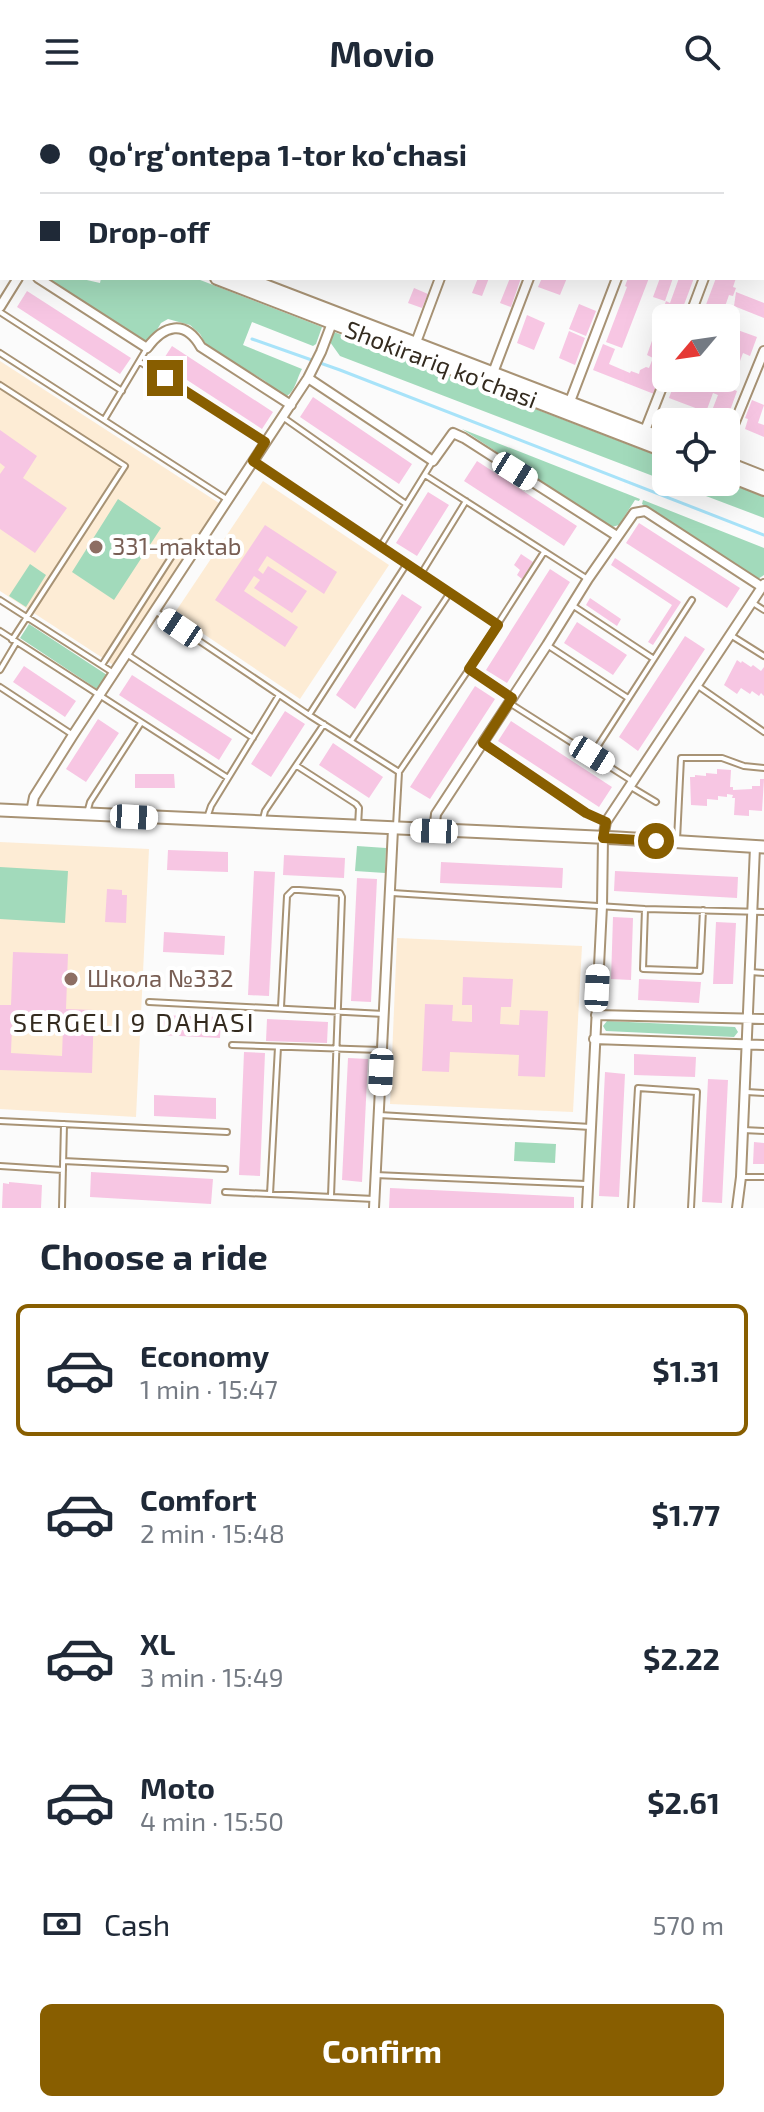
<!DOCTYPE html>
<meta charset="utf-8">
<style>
body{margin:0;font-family:"Exo 2",sans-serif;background:#f6f6f7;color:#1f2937;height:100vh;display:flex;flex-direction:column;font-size:30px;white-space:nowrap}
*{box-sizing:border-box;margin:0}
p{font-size:26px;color:#747a83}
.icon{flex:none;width:44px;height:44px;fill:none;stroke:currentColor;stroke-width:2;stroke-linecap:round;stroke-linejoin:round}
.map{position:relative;height:1104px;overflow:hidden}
.side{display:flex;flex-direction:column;background:#fff;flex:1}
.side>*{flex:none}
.banner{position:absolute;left:0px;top:0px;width:764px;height:176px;box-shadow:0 8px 32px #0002;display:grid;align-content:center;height:176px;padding:0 40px;background:#fff}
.needle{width:52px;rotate:241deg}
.buttons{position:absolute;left:652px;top:200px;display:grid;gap:16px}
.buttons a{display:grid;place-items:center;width:88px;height:88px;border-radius:12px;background:#fff;box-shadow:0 8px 32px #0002;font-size:40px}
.end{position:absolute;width:36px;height:36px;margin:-18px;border:10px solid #885e00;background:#fff;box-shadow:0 0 0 4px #fff}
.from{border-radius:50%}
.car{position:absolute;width:24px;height:48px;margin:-24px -12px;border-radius:10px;box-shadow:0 0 6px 2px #0007;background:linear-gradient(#fff 24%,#345 0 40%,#fff 0 76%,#345 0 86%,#fff 0)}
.banner b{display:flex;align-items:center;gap:28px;height:76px;font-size:30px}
.banner b+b{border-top:2px solid #e0e1e3}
.banner i{width:20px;height:20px;background:#1f2937}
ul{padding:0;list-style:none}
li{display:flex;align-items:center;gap:24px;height:132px;margin:0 16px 12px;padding:0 24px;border:4px solid transparent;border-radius:12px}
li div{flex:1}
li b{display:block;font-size:30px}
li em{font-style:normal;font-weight:700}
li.active{border-color:#885e00}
li>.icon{width:72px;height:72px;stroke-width:1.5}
h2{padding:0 40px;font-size:36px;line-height:96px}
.pay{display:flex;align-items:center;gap:20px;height:88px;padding:0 40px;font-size:30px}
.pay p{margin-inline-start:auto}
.primary-button{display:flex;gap:16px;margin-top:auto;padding:16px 40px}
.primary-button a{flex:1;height:92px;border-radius:12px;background:#885e00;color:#fff;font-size:32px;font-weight:700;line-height:92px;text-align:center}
header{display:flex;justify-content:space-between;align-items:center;height:104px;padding:0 40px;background:#fff;font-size:36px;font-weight:700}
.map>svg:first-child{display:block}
</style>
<header><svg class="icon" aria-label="menu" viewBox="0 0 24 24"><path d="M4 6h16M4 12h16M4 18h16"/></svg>Movio<svg class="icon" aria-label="search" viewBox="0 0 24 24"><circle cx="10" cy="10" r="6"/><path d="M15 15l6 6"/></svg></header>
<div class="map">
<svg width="764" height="1104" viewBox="0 0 764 1104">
<rect width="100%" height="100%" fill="#fbfbfb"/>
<path fill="#fdecd5" d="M0 257 219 399 115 562 0 487Z
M263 377 389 461 300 595 174 510Z
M0 738 149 745 136 1013 0 1005Z
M397 834 582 842 573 1008 390 1000Z"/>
<path fill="#a2dabb" d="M45 174H78L100 179 101 174H195L322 223 316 240 313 242 252 218 243 241 302 265C297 274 295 287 287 292L279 289 265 277 207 242 200 230 190 221 168 215 161 219 151 236 141 237Z
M334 228 666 355V377L340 252 330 238Z
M462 325 640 395 639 397 635 396 619 421 612 423 606 420Z
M669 378H726L764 393V414Z
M118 395 161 424 114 496 72 468Z
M643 396 764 444V471L758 475 752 472 642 400Z
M30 460 46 471 26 503 9 492Z
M29 520 107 571 97 585 20 534Z
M357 742 386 744 385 769 355 767Z
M0 763 68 767 65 819 0 815Z
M607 917 735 923 738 928 734 933 606 927 603 922Z
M515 1038 556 1040 555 1059 514 1057Z"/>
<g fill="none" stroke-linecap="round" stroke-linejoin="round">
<path stroke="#a8e3f9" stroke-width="3" d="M265 2 268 0
M252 235 340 266 764 431"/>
<path stroke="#a8e3f9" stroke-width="10" d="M0 136 2 137"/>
</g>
<path fill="#f7c6e3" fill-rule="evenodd" d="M478 174H489L482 192 472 189Z
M510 174H521L511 203 500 199Z
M542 174H567L560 191 538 183Z
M628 174H649L622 244 606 238 627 183 625 182Z
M660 174H673L665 197 653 193Z
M679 174H694L679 214H666V259L654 290 593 266 603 240 615 245 609 260 630 269 631 267 639 270 640 266 646 263 649 264 653 254 647 251 666 197 670 199Z
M716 174H736L733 183 736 184 733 192 729 191 722 211 729 214H701Z
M414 184 428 190 422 204 408 199Z
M27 187 131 254 120 270 17 203Z
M736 188 764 199V214L734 202Z
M579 200 596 207 586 232 569 225Z
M527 211 545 219 534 246 517 239Z
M732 224 757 233 750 252 743 249 740 257 726 252V239Z
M569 227 585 234 575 261 559 254Z
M172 242 273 308 262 325 161 259Z
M676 274H711L710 277 737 287 727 315 711 309 718 291 713 289 706 308 669 294Z
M313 293 412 360 399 380 300 313Z
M752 296 764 301 758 319 764 321V333L745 325 748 315 745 314Z
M0 326 37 352 23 374 67 404 35 449 0 425V370L5 363 0 359Z
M477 357 577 422 564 442 464 377Z
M428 388 449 401 417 452 396 439Z
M639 419 740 484 727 504 626 439Z
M265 421 337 468 324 490 267 452 258 466 263 470 268 462 307 487 292 509 254 484 260 476 254 472 244 487 298 523 285 543 215 496Z
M521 450 533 458 522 475 517 471 520 466 514 461Z
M615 454 681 498 653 541 648 538 672 501 611 461Z
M550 465 570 478 507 579 486 566Z
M402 490 422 503 355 605 336 591Z
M590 494 621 515 617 522 586 501Z
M577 518 627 551 613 571 564 539Z
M685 532 705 545 638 647 619 633Z
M737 556 741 559 742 557 751 563 753 561 761 567 764 563V592L761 589 759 592 752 587 750 590 741 584 737 590 724 581Z
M24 562 76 597 65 613 13 578Z
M132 571 232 635 219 656 119 591Z
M475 582 495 595 430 695 410 683Z
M285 607 305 620 271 673 251 660Z
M98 615 119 629 86 678 66 665Z
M511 617 612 683 599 703 498 637Z
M333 639 383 673 369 694 319 661Z
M717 665 731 666 730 683H733V686L752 685V682H760V675H764L762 707 749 706V712L734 711 735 694H732L733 691 727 690V693L718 692V696L707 695V702L691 701 690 673H695V671L706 672V669L717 670Z
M135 670H174L175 684H135Z
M168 746 228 748V768L167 766Z
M284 751 345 754 344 774 283 771Z
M441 758 563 764 562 784 440 779Z
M254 767 275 768 269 892 248 891Z
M615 767 738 773 737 794 614 787Z
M357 774 377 775 371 898 351 897Z
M107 785 122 786V791H127L126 819 105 818Z
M613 813 633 814 631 876 611 875Z
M716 818 736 819 733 880H713Z
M164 828 225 832 224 851 163 848Z
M13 848 68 850 66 905 94 906 92 969 0 966V901H11ZM12 921 63 924 62 952 11 949Z
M463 873 513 875 511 903H501L500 920 519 921 520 906 548 907 545 973 518 972 519 951 450 948 449 968 422 967 425 900 453 901 452 917 472 918V901H462Z
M639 875 701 878 699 899 638 896Z
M159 911 221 913 220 934 159 931Z
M267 915 328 918 327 939 266 937Z
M244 948 265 949 260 1072 239 1071Z
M634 950 696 953 695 973 634 971Z
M348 954 368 955 362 1078 342 1076Z
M605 968 625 970 619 1093 599 1092Z
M708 975 728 976 722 1099 702 1098Z
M154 991 216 994V1015L154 1012Z
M754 1038 764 1039V1060H753Z
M91 1068 213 1075 211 1100 90 1093Z
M9 1078 42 1081 41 1104H2L3 1079 9 1080Z
M390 1084 574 1093V1104H389Z"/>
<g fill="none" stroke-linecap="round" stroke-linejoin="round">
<defs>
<path id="service" d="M0 208 122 287
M0 249 228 396
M140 258 265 338
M0 281 125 362 12 536
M284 314 406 400
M104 316 147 244
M254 358 498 521
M425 371 586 474
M380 443 433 357
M421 470 466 397
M0 496 112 568
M753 499 764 506
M572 501 654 555
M155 507 309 611 399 668
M0 527 228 674
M732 532 764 552
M547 541 628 594
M128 551 253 634
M102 561 181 438
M469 565 510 593
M0 566 16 539
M698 582 764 628
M0 583 73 631
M511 600 632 677
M309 611 406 461
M351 637 449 490
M483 640 586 709 606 718
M592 651 692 496
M297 662 356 700 359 704 358 722
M631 683 656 698
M87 709 90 698 141 619
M207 714 211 702 279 591
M263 715 265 707 324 620
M396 722 399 668 469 565 544 448
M677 736 681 654H722L744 662 764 664
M392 789 645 805 764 808
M645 805 643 865 700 867 703 806
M750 868 764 869
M149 898 384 910
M281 903 287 792 293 786H299L340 789 342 793 331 1092
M232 941 380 946
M746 988 764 989
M379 1011 591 1023
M0 1017 227 1028
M743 1026 764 1027
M63 1057 225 1065
M0 1062 63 1066
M375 1071 586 1080
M742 1073H764
M225 1088 374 1095
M270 1090 278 943
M62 1104 64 1020
M631 1104 638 984 697 988 691 1104"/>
<path id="minor" d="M71 2 73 0
M220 2 223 0
M283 2 286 0
M421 2 423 0
M506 2 507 0
M0 51 2 50
M0 157 2 155
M38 174 147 244C164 221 185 215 201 243L291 301
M0 203 18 174
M689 214 704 174
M415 241 440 174
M308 274 433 357 453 329 464 334 617 432
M491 274 529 174
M569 300 617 174
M644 329 666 273
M726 340 764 247
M31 708 34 693 73 631 308 274 321 248 332 219
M434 727 436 710 547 541 588 475 634 409 645 407 762 483
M596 911 764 915
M594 935 764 941
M374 1104 393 725
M587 1104 602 802 603 734 606 718 764 480
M737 1104 741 1073 755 743"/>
<path id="tertiary" d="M0 706 618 734 764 743"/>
<path id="secondary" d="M0 80 2 81
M0 90 2 91
M217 174 666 347
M244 174 666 336
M726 359 764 374
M726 370 764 385"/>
</defs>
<use href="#service" stroke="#a89375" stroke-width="8"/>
<use href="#minor" stroke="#a89375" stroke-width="12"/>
<use href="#tertiary" stroke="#a89375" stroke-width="15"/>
<use href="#secondary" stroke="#a89375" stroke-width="16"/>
<use href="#service" stroke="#fff" stroke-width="4"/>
<use href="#minor" stroke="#fff" stroke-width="8"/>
<use href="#tertiary" stroke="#fff" stroke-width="11"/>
<use href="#secondary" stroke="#fff" stroke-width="12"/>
</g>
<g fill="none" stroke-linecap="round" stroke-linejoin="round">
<path stroke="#885e00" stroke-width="10" d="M165 274 265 338 253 357 498 521 469 565 512 594 483 639 586 709 606 718 603 734 656 737"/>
</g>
<g fill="#8d6e63" stroke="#fff" stroke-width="3">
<circle cx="96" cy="443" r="8"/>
<circle cx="71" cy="875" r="8"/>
</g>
<g text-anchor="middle" stroke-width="8" stroke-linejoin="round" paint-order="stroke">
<g font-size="24" fill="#342b1f" stroke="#fff">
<text transform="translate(441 261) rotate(21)" y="8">Shokirariq ko'chasi</text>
</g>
<g font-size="24" fill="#785e54" stroke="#fff" text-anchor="start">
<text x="112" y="451">331-maktab</text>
<text x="87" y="883">Школа №332</text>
</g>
<g font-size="26" letter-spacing="2" fill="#342b1f" stroke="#fff">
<text x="134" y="928">SERGELI 9 DAHASI</text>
</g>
</g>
</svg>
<div class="buttons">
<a><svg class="needle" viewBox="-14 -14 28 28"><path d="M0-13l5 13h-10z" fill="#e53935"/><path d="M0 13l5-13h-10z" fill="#747a83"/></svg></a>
<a><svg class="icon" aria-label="locate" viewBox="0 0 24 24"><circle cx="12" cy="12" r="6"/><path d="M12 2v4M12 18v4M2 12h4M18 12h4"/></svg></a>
</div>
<i class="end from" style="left:656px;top:737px"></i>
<i class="end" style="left:165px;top:274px"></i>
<i class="car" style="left:515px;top:367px;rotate:122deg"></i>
<i class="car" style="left:180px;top:524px;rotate:304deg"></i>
<i class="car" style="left:592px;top:651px;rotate:122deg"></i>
<i class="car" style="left:134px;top:713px;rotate:93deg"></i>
<i class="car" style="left:434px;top:727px;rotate:272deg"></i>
<i class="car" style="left:597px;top:884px;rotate:3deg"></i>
<i class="car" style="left:381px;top:968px;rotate:183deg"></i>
<div class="banner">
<b><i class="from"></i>Qoʻrgʻontepa 1-tor koʻchasi</b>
<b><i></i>Drop-off</b>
</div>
</div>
<section class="side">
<h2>Choose a ride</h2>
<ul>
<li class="active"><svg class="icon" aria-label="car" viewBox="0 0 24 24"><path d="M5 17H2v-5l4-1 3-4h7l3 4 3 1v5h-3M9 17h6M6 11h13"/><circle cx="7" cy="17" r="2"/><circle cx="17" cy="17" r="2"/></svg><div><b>Economy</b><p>1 min · 15:47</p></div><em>$1.31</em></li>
<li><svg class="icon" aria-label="car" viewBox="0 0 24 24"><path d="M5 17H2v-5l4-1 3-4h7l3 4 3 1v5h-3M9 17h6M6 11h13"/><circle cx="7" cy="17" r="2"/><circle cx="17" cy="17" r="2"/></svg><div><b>Comfort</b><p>2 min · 15:48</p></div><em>$1.77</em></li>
<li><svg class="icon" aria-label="car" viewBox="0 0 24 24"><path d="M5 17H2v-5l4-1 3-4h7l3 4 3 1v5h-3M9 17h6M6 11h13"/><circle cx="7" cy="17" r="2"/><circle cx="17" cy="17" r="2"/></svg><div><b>XL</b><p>3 min · 15:49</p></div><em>$2.22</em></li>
<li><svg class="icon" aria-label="car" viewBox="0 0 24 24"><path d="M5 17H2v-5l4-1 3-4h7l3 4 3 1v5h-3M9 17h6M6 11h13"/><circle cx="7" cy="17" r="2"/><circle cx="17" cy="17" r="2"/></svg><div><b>Moto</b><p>4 min · 15:50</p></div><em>$2.61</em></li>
</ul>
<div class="pay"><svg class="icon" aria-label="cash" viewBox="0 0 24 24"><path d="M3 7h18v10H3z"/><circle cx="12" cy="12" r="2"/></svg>Cash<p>570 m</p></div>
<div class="primary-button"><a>Confirm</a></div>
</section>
